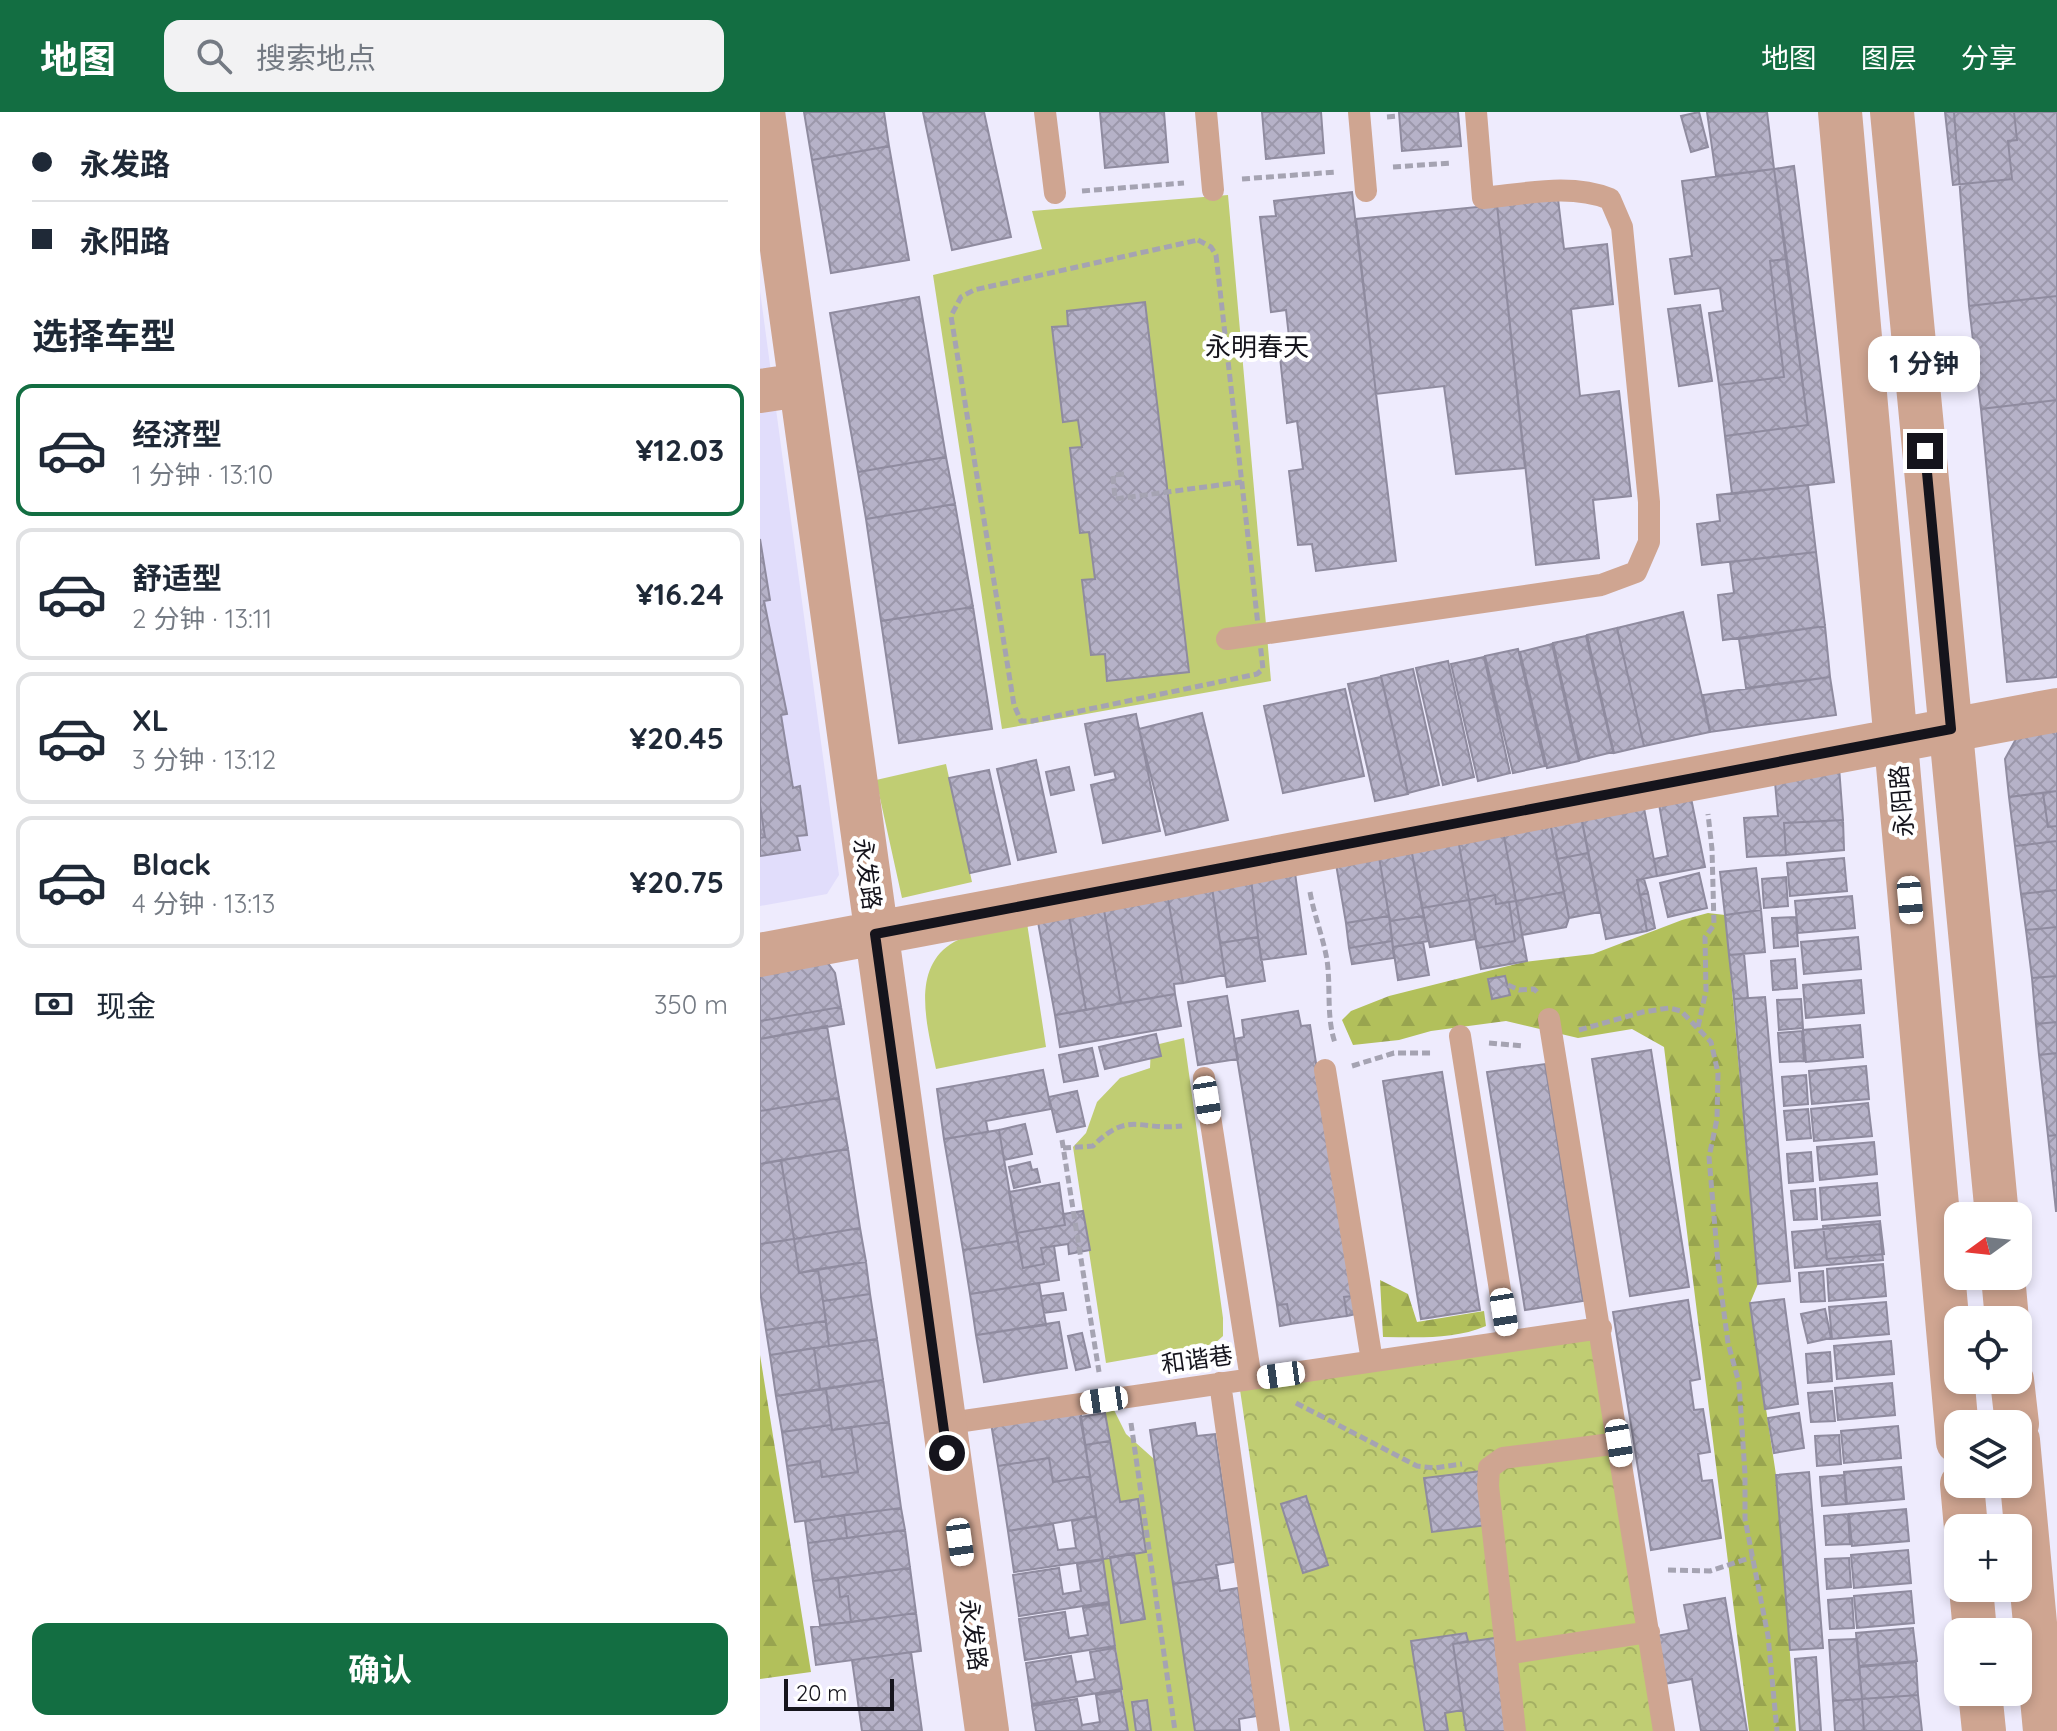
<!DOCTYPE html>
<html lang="zh">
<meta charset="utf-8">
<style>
body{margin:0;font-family:Quicksand,"Noto Sans SC",sans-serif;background:#f2f2f3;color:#1f2937;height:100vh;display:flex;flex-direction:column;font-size:30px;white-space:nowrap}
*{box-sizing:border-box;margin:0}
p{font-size:26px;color:#747a83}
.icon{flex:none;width:44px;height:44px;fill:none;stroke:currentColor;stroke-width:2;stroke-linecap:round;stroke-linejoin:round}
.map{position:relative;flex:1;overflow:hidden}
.side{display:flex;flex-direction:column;background:#fff;width:760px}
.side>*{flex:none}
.hud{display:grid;align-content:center;height:176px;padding:0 32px;background:#fff}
.needle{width:52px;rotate:255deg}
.tools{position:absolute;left:1184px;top:1090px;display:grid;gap:16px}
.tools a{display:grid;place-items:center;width:88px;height:88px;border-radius:16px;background:#fff;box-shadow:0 4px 12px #0003;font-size:40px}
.scale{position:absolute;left:24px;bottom:20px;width:110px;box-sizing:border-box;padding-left:8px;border:4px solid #15141c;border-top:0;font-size:22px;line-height:28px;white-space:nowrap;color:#15141c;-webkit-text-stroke:6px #fff;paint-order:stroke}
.end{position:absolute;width:36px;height:36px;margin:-18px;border:10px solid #15141c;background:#fff;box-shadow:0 0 0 4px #fff}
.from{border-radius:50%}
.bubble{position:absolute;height:56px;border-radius:16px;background:#fff;box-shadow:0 4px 12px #0003;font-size:26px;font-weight:700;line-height:56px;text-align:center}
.car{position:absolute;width:24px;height:48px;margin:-24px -12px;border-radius:10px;box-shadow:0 0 6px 2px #0007;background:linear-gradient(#fff 24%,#345 0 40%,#fff 0 76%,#345 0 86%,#fff 0)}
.hud b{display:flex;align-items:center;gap:28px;height:76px;font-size:30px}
.hud b+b{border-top:2px solid #e0e1e3}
.hud i{width:20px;height:20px;background:#1f2937}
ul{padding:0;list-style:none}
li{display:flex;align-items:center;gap:24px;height:132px;margin:0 16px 12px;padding:0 16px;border:4px solid #e0e1e3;border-radius:16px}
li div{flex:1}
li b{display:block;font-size:30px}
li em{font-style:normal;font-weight:700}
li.selected{border-color:#136e42}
li>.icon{width:72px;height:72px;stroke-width:1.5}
h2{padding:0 32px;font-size:36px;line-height:96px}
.pay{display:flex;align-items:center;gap:20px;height:88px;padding:0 32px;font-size:30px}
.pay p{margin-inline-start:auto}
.action{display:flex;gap:16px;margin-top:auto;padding:16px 32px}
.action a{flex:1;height:92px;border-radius:16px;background:#136e42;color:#fff;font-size:32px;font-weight:700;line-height:92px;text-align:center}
header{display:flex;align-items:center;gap:48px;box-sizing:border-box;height:112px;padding:0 40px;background:#136e42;color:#fff}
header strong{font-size:38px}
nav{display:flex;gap:44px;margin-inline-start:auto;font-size:28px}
.search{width:560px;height:72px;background:#f2f2f3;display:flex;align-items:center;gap:20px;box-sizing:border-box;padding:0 28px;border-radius:16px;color:#747a83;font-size:30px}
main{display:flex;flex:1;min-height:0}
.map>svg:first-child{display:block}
</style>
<header>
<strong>地图</strong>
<div class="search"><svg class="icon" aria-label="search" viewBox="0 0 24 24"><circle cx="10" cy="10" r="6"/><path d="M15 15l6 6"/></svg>搜索地点</div>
<nav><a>地图</a><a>图层</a><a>分享</a></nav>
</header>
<main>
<section class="side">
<div class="hud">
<b><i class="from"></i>永发路</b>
<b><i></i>永阳路</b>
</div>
<h2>选择车型</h2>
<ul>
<li class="selected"><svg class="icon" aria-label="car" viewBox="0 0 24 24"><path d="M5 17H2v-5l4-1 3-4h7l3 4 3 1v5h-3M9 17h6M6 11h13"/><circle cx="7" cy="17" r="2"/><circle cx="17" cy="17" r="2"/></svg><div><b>经济型</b><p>1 分钟 · 13:10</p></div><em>¥12.03</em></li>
<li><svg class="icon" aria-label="car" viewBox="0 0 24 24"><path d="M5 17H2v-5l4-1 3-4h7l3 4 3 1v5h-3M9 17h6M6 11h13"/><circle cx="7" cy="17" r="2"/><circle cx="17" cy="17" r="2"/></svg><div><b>舒适型</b><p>2 分钟 · 13:11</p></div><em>¥16.24</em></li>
<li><svg class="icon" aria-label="car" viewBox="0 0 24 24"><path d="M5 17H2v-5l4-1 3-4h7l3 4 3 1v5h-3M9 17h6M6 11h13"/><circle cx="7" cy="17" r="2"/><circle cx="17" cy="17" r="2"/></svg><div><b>XL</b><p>3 分钟 · 13:12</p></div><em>¥20.45</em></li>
<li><svg class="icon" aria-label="car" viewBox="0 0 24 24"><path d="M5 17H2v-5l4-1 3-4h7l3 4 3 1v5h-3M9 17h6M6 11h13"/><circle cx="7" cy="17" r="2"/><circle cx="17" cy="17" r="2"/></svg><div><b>Black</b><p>4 分钟 · 13:13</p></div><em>¥20.75</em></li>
</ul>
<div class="pay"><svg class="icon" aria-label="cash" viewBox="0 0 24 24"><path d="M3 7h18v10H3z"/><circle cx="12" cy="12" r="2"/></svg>现金<p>350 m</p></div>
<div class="action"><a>确认</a></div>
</section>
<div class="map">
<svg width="1297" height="1619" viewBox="0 0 1297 1619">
<defs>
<pattern id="forest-firs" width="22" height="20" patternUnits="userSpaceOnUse" patternTransform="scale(2)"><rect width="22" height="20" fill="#b2c05b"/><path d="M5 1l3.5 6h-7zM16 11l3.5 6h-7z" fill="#98a44f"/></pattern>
<pattern id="park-crowns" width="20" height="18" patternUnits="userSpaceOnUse" patternTransform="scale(2)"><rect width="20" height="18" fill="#c0cd73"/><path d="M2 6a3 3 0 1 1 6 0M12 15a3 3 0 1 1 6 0" fill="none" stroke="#a4af63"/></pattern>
<pattern id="building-cross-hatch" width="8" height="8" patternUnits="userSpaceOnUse" patternTransform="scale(2)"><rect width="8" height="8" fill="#b6b2c8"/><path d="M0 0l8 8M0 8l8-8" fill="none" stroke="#9c98ab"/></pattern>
</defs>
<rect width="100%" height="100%" fill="#eeebfd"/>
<path fill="#e1ddfb" d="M0 179 79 763 67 782 0 794Z"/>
<path fill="#c0cd73" d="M468 83 511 569 242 617 173 163 282 137 272 99Z
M186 652 212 770 142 786 116 668Z
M267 811 286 935 176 957C168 916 149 856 194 830 212 820 247 816 267 811Z
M424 926 463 1206V1224L454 1232 346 1251 313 1035 326 1021 337 990 360 966 390 956 391 934Z
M354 1298 366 1322 394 1347 435 1619H391L386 1588 372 1590 376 1619H368L343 1447 350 1445 361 1511 384 1507 374 1441 386 1439 378 1387 360 1390 359 1388 345 1301Z"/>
<path fill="url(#forest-firs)" d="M948 801 965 803 969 843 998 1172 990 1191 1016 1363 1036 1619H989L904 935 872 917 818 926 746 909 671 919 639 928 593 933 582 908 591 899 629 884 764 850 833 842 922 808Z
M620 1168 648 1182 657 1210 724 1199 726 1214C693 1228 658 1225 623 1225Z
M0 1243 51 1560 0 1567Z"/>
<path fill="url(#park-crowns)" d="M837 1220 895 1619H530L479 1271Z"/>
<path fill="url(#building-cross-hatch)" stroke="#8f8b9f" stroke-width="2" d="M44 0H124L129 34 52 48Z
M163 0H224L251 125 192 138Z
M340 0H404L408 50 345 56Z
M502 0H561L564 41 506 47Z
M639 0H698L701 34 642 39Z
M939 0 948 35 931 40 921 4Z
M947 0H1007L1014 57 956 64Z
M1185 0H1254L1257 28 1248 29 1252 67 1193 73Z
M1194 0H1297V184L1209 194Z
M129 34 149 148 71 161 52 48Z
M1034 54 1074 370 972 382 965 324 1048 313 1014 57Z
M1014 57 1027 147 1010 149 1024 265 959 273 949 201 963 199 960 176 915 182 910 147 932 144 922 69Z
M592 80 636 449 556 459 552 432 538 433 529 359 543 357 537 309 527 311 518 226 529 225 526 198 511 200 500 105 516 104 514 89Z
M798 87 804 137 847 132 853 192 811 197 820 284 859 279 871 384 833 388 839 446 776 453 737 93Z
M737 93 765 356 696 362 684 274 616 282 596 107Z
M1027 147 1048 313 965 324 959 273 1024 265 1010 149Z
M1297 184V288L1221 297 1209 194Z
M159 185 186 345 98 360 70 201Z
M385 190 429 560 347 569 345 542 331 543 322 468 335 467 329 420 320 421 310 336 322 335 318 308 303 310 292 215 308 214 307 199Z
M940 193 952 269 919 274 908 197Z
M1297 288V565L1247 570 1221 297Z
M186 345 195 392 106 407 98 360Z
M1048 373 1056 440 942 453 937 412 960 409 957 383Z
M195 392 213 495 121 509 106 407Z
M0 427 10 488 4 489 27 602 21 603 33 676 40 674 47 723 37 724 40 738 0 744V726L5 725 0 693Z
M1056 440 1065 514 963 528 958 483 974 481 970 450Z
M213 495 232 617 139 631 121 509Z
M923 500 950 620 884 634 857 516Z
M1065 514 1070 565 986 576 979 527Z
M857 516 884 634 854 641 827 523Z
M826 524 853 640 820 648 793 531Z
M792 532 819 649 787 656 760 540Z
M758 537 785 654 753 661 725 544Z
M724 545 750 661 718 669 691 552Z
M688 549 714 665 683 673 656 556Z
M653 557 679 673 648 681 621 564Z
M621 565 648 682 615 689 588 572Z
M1070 565 1076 603 950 620 943 583Z
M585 577 604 664 523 681 504 594Z
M442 601 468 708 406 723 379 617Z
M376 602 400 719 343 731 331 673 356 667 354 659 335 663 325 612Z
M1297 612V679L1249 685 1245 647 1261 618Z
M276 648 296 740 258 748 237 657Z
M309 655 314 678 291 683 286 660Z
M1079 655 1083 708 1024 711 1026 743 987 745 984 706 1018 704 1014 659Z
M229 658 250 752 210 761 189 666Z
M1297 679V714L1288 715 1283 681Z
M1283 681 1288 715 1297 714V729L1255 734 1249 685Z
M931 686 945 755 897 764 894 747 908 744 899 692Z
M883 691 897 764 877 768 887 819 846 827 821 704Z
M0 693 5 725 0 726Z
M821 704 828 741 797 747 790 710Z
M1083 708 1084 738 1026 743 1024 711Z
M790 710 804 780 756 789 743 719Z
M743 719 756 789 736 792 735 783 709 788 698 727Z
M698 727 709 788 662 796 651 736Z
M1297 729V778L1261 782 1255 734Z
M651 736 664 804 630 809 618 739Z
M618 739 629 804 586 811 575 746Z
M828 741 840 800 809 806 797 747Z
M1084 746 1087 779 1030 784 1027 751Z
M996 756 1001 798 965 803 960 760Z
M535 761 546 842 501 848 491 767Z
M939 761 947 796 908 805 900 771Z
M450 762 465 863 423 871 405 770Z
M450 762 491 767 498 825 460 831Z
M1026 765 1028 794 1004 796 1002 767Z
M884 767 888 781 880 783 877 768Z
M405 770 423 871 414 872 415 882 361 891 341 782Z
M1297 778V815L1266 818 1261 782Z
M804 780 809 806 806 815 762 823 756 789Z
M888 781 895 816 887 819 880 783Z
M341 782 361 891 326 898 306 787Z
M735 783 736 792 756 789 767 849 721 857 709 788Z
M735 783 736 792 749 790 755 829 717 836 709 788Z
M1092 784 1095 816 1038 821 1035 789Z
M709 788 716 827 670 835 662 796Z
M1001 798 1005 840 969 843 965 803Z
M309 804 326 898 295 903 278 810Z
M629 804 632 829 589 836 586 811Z
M664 804 669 829 633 835 630 809Z
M1036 805 1038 834 1014 836 1012 806Z
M1297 815V864L1272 866 1266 818Z
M498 825 505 869 467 875 460 831Z
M1098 825 1101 857 1044 862 1041 830Z
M632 829 634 846 592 852 589 836Z
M663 830 669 863 638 868 633 835Z
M984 842 988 886 974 887 969 843Z
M65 847 75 861 84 912 0 927V850Z
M65 847 75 861 84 912 0 927V850Z
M65 847 75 861 81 895 0 909V850Z
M1035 847 1037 876 1013 878 1011 849Z
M745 864 750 883 732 887 728 867Z
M1297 864V910L1276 912 1272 866Z
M1101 868 1104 901 1046 906 1043 873Z
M415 882 421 914 300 935 295 903Z
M467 884 478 947 438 953 428 890Z
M1005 885 1030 1169 998 1172 974 887Z
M1041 887 1043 916 1019 918 1017 888Z
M538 899 541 914 550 913 593 1184 584 1185 587 1204 531 1212 527 1192 517 1193 474 927 484 925 482 908Z
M1297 910V941L1279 943 1276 912Z
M1100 913 1103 945 1046 950 1043 918Z
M67 914 79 986 0 999V927Z
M1042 919 1044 949 1020 950 1018 921Z
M396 922 401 944 345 957 339 935Z
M332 936 338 964 304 970 299 943Z
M891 938 929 1175 870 1184 832 947Z
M1297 941V1023L1288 1024 1279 943Z
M785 952 823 1189 765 1198 727 960Z
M1106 954 1109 987 1052 992 1049 959Z
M283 958 291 997 226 1009 228 1020 184 1027 177 977Z
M682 960 720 1198 661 1207 623 969Z
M1046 963 1048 992 1024 994 1022 965Z
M317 979 325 1014 297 1020 289 985Z
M79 986 88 1037 0 1052V999Z
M1108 991 1112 1024 1054 1029 1051 997Z
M1048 997 1051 1026 1027 1028 1024 999Z
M265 1012 272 1042 244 1048 239 1018Z
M239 1018 258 1129 203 1138 184 1027Z
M1297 1023V1099H1296L1288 1024Z
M1114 1030 1117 1062 1060 1068 1057 1035Z
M88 1037 100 1116 34 1127 21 1048Z
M1051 1040 1053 1069 1029 1071 1027 1042Z
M21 1048 34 1127 0 1132V1052Z
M270 1050 272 1058 277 1057 280 1070 254 1076 249 1055Z
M299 1071 305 1113 256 1121 249 1080Z
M1117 1071 1120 1103 1062 1108 1060 1076Z
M1055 1077 1057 1107 1034 1108 1031 1079Z
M323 1099 330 1138 309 1142 308 1132 281 1136 284 1152 263 1156 256 1121 305 1113 303 1102Z
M1120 1109 1124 1142 1067 1147 1063 1114Z
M1119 1112 1123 1148 1035 1156 1032 1120Z
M100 1116 106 1150 39 1161 34 1127Z
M34 1127 39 1161 58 1157 66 1209 6 1218 0 1179V1132Z
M258 1129 263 1156 284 1152 281 1136 294 1134 299 1168 210 1182 203 1138Z
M106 1150 110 1182 63 1189 58 1157Z
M1123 1152 1126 1184 1069 1189 1067 1157Z
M1063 1159 1065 1189 1041 1190 1039 1161Z
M279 1171 286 1213 216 1223 210 1182Z
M303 1181 306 1198 284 1201 281 1184Z
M110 1182 117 1227 69 1234 63 1189Z
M593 1184 596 1202 587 1204 584 1185Z
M1024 1187 1038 1292 1005 1297 990 1191Z
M928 1188 940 1267 930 1269 934 1298 943 1297 950 1340 938 1342 942 1369 952 1368 961 1426 891 1438 853 1200Z
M1126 1190 1129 1222 1072 1227 1069 1195Z
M527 1192 531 1212 520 1214 517 1193Z
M1065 1197 1071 1226 1048 1231 1041 1202Z
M66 1209 69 1234 10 1243 6 1218Z
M299 1210 307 1256 224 1270 216 1223Z
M322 1221 330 1255 316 1258 308 1224Z
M117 1227 123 1268 60 1277 54 1236Z
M1131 1229 1134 1262 1077 1267 1074 1234Z
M54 1236 60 1277 16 1284 10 1243Z
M1070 1240 1072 1269 1048 1271 1046 1242Z
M123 1268 129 1310 72 1318 66 1277Z
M1132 1271 1135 1303 1078 1308 1075 1276Z
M66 1277 71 1313 22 1320 16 1284Z
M1072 1279 1075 1309 1051 1310 1048 1281Z
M320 1297 330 1364 293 1370 289 1346 238 1354 231 1311Z
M345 1301 350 1329 325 1333 320 1305Z
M1039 1301 1044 1336 1014 1341 1008 1306Z
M129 1310 141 1396 35 1410 27 1354 60 1349 62 1365 98 1360 91 1315Z
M435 1311 437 1324 455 1322 474 1450 456 1453 458 1465 413 1472 390 1318Z
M71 1313 72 1318 91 1315 98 1360 62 1365 60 1349 27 1354 22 1320Z
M1138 1314 1141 1346 1084 1351 1081 1319Z
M1079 1323 1081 1352 1057 1354 1055 1324Z
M350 1329 360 1390 378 1387 386 1440 343 1447 325 1333Z
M289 1346 293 1370 330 1364 336 1404 248 1419 238 1354Z
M1141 1355 1144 1387 1087 1392 1084 1360Z
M721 1359 728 1413 672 1420 664 1366Z
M1049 1360 1063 1536 1030 1538 1016 1363Z
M1084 1363 1086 1392 1062 1394 1060 1365Z
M546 1384 568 1453 543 1461 521 1392Z
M141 1396 145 1418 87 1426 84 1403Z
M1146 1397 1149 1429 1092 1434 1089 1402Z
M1088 1402 1090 1432 1066 1433 1064 1404Z
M84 1403 87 1426 48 1431 45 1409Z
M336 1404 343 1447 254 1460 248 1419 293 1412 298 1438 316 1436 312 1409Z
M145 1418 150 1456 53 1469 48 1431Z
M1148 1438 1151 1471 1094 1476 1091 1443Z
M374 1441 385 1507 361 1511 350 1445Z
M1089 1446 1091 1475 1067 1477 1065 1447Z
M343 1448 349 1490 259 1504 253 1463 299 1456 303 1482 321 1479 317 1452Z
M150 1456 156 1501 91 1510 88 1484 80 1485 78 1466Z
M458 1465 460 1479 478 1476 497 1604 479 1607 480 1618 435 1619 413 1472Z
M78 1466 80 1485 88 1484 91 1510 60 1513 53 1469Z
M1151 1479 1154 1511 1097 1516 1094 1484Z
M965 1486 987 1619H941L932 1567 904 1572 896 1524 929 1518 924 1493Z
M1092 1486 1094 1516 1070 1517 1068 1488Z
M349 1492 355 1534 265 1548 259 1507 305 1500 309 1526 328 1523 323 1496Z
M156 1501 161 1539 56 1553 51 1515Z
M1153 1516 1157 1549 1099 1554 1096 1521Z
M706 1521 708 1529 693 1532 703 1598 685 1601 688 1619H665L651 1529Z
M735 1526 748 1619H706L693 1532Z
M1097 1527 1102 1587 1073 1589 1069 1528Z
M355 1536 362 1577 272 1592 266 1551 311 1544 316 1570 335 1567 330 1540Z
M151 1540 162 1619H102L92 1548Z
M1056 1545 1061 1619H1040L1035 1547Z
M1156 1550 1158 1583 1102 1587 1099 1555Z
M361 1579 368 1619H276L272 1594 317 1587 322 1613 340 1610 336 1583Z
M1158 1583 1162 1619H1104L1102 1587Z
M1102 1587 1104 1619H1075L1073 1589Z
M387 1588 391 1619H376L372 1590Z"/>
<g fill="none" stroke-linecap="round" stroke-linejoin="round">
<path stroke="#a5a3b2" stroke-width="5" stroke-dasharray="8 4" stroke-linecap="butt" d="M627 5 639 4
M633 55 691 51
M482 67 576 60
M322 79 424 71
M438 128 451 135 456 143 503 557 497 562 272 609H261L254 593 191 204 201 185 214 178Z
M364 362 353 363 355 387 482 370
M550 780C554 803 563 825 567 848 571 876 566 904 575 931
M748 873 759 878 774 877 777 880
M938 915 946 879 945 825 954 813 952 737 948 702
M819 918 883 900 909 896 921 899 951 930 958 961 957 1007 949 1045 959 1163 968 1231 979 1271 985 1362V1407L1008 1524 1017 1619
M729 931 763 934
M592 954 634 941H672
M302 1028 339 1260
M303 1036 333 1034C369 998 379 1019 422 1014
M536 1291 657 1354 674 1356 702 1352
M371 1311 415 1619
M908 1458 950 1459 993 1445"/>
<path stroke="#cfa591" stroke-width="22" d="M285 0 295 81
M446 0 453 78
M599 0 606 79
M467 527 841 473 876 460 889 430V390L862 115 850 87C810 71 765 82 723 86L716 0
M789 907 904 1619
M700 924 748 1229
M565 958 612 1249
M444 966 491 1267
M460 1271 509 1619
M183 1312 841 1216
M746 1542 889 1520
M755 1619 728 1374 729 1356 743 1346 859 1331"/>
<path stroke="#cfa591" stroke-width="44" d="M3 0 227 1619
M1080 0 1198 1330
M1132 0 1237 1104
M0 279 40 273
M0 843 1297 598
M1243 1164 1247 1208
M1252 1268 1257 1312
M1258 1328 1285 1619
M1202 1372 1206 1416
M1211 1476 1215 1520
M1220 1580 1224 1619"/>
</g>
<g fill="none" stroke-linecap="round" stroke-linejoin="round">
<path stroke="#15141c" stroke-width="10" d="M187 1341 115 822 1191 617 1165 339"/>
</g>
<g text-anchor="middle" stroke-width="8" stroke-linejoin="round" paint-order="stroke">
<g font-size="24" fill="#15141c" stroke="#fff">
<text transform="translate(1142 689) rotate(-95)" y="8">永阳路</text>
<text transform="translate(107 762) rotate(82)" y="8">永发路</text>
<text transform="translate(437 1248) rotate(-8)" y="8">和谐巷</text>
<text transform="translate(213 1523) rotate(82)" y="8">永发路</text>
</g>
<g font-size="26" fill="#15141c" stroke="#fff">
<text x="497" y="244">永明春天</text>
</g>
</g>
</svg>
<div class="tools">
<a><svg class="needle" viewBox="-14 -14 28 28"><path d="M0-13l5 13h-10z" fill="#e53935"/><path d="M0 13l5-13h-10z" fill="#747a83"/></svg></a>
<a><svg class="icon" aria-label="locate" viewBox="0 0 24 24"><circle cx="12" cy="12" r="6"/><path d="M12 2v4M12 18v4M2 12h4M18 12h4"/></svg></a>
<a><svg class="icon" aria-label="layers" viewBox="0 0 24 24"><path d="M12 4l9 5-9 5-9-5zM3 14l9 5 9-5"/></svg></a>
<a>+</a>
<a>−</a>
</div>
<div class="scale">20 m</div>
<i class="end from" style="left:187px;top:1341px"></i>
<i class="end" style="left:1165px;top:339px"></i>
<div class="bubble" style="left:1108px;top:224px;width:112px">1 分钟</div>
<i class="car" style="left:1150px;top:788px;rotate:175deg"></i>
<i class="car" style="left:447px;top:988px;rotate:171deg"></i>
<i class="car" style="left:744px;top:1200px;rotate:171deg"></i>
<i class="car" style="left:521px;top:1263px;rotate:262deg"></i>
<i class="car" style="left:344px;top:1288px;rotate:262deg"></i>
<i class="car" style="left:859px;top:1331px;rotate:171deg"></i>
<i class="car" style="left:200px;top:1430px;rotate:172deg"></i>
</div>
</main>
